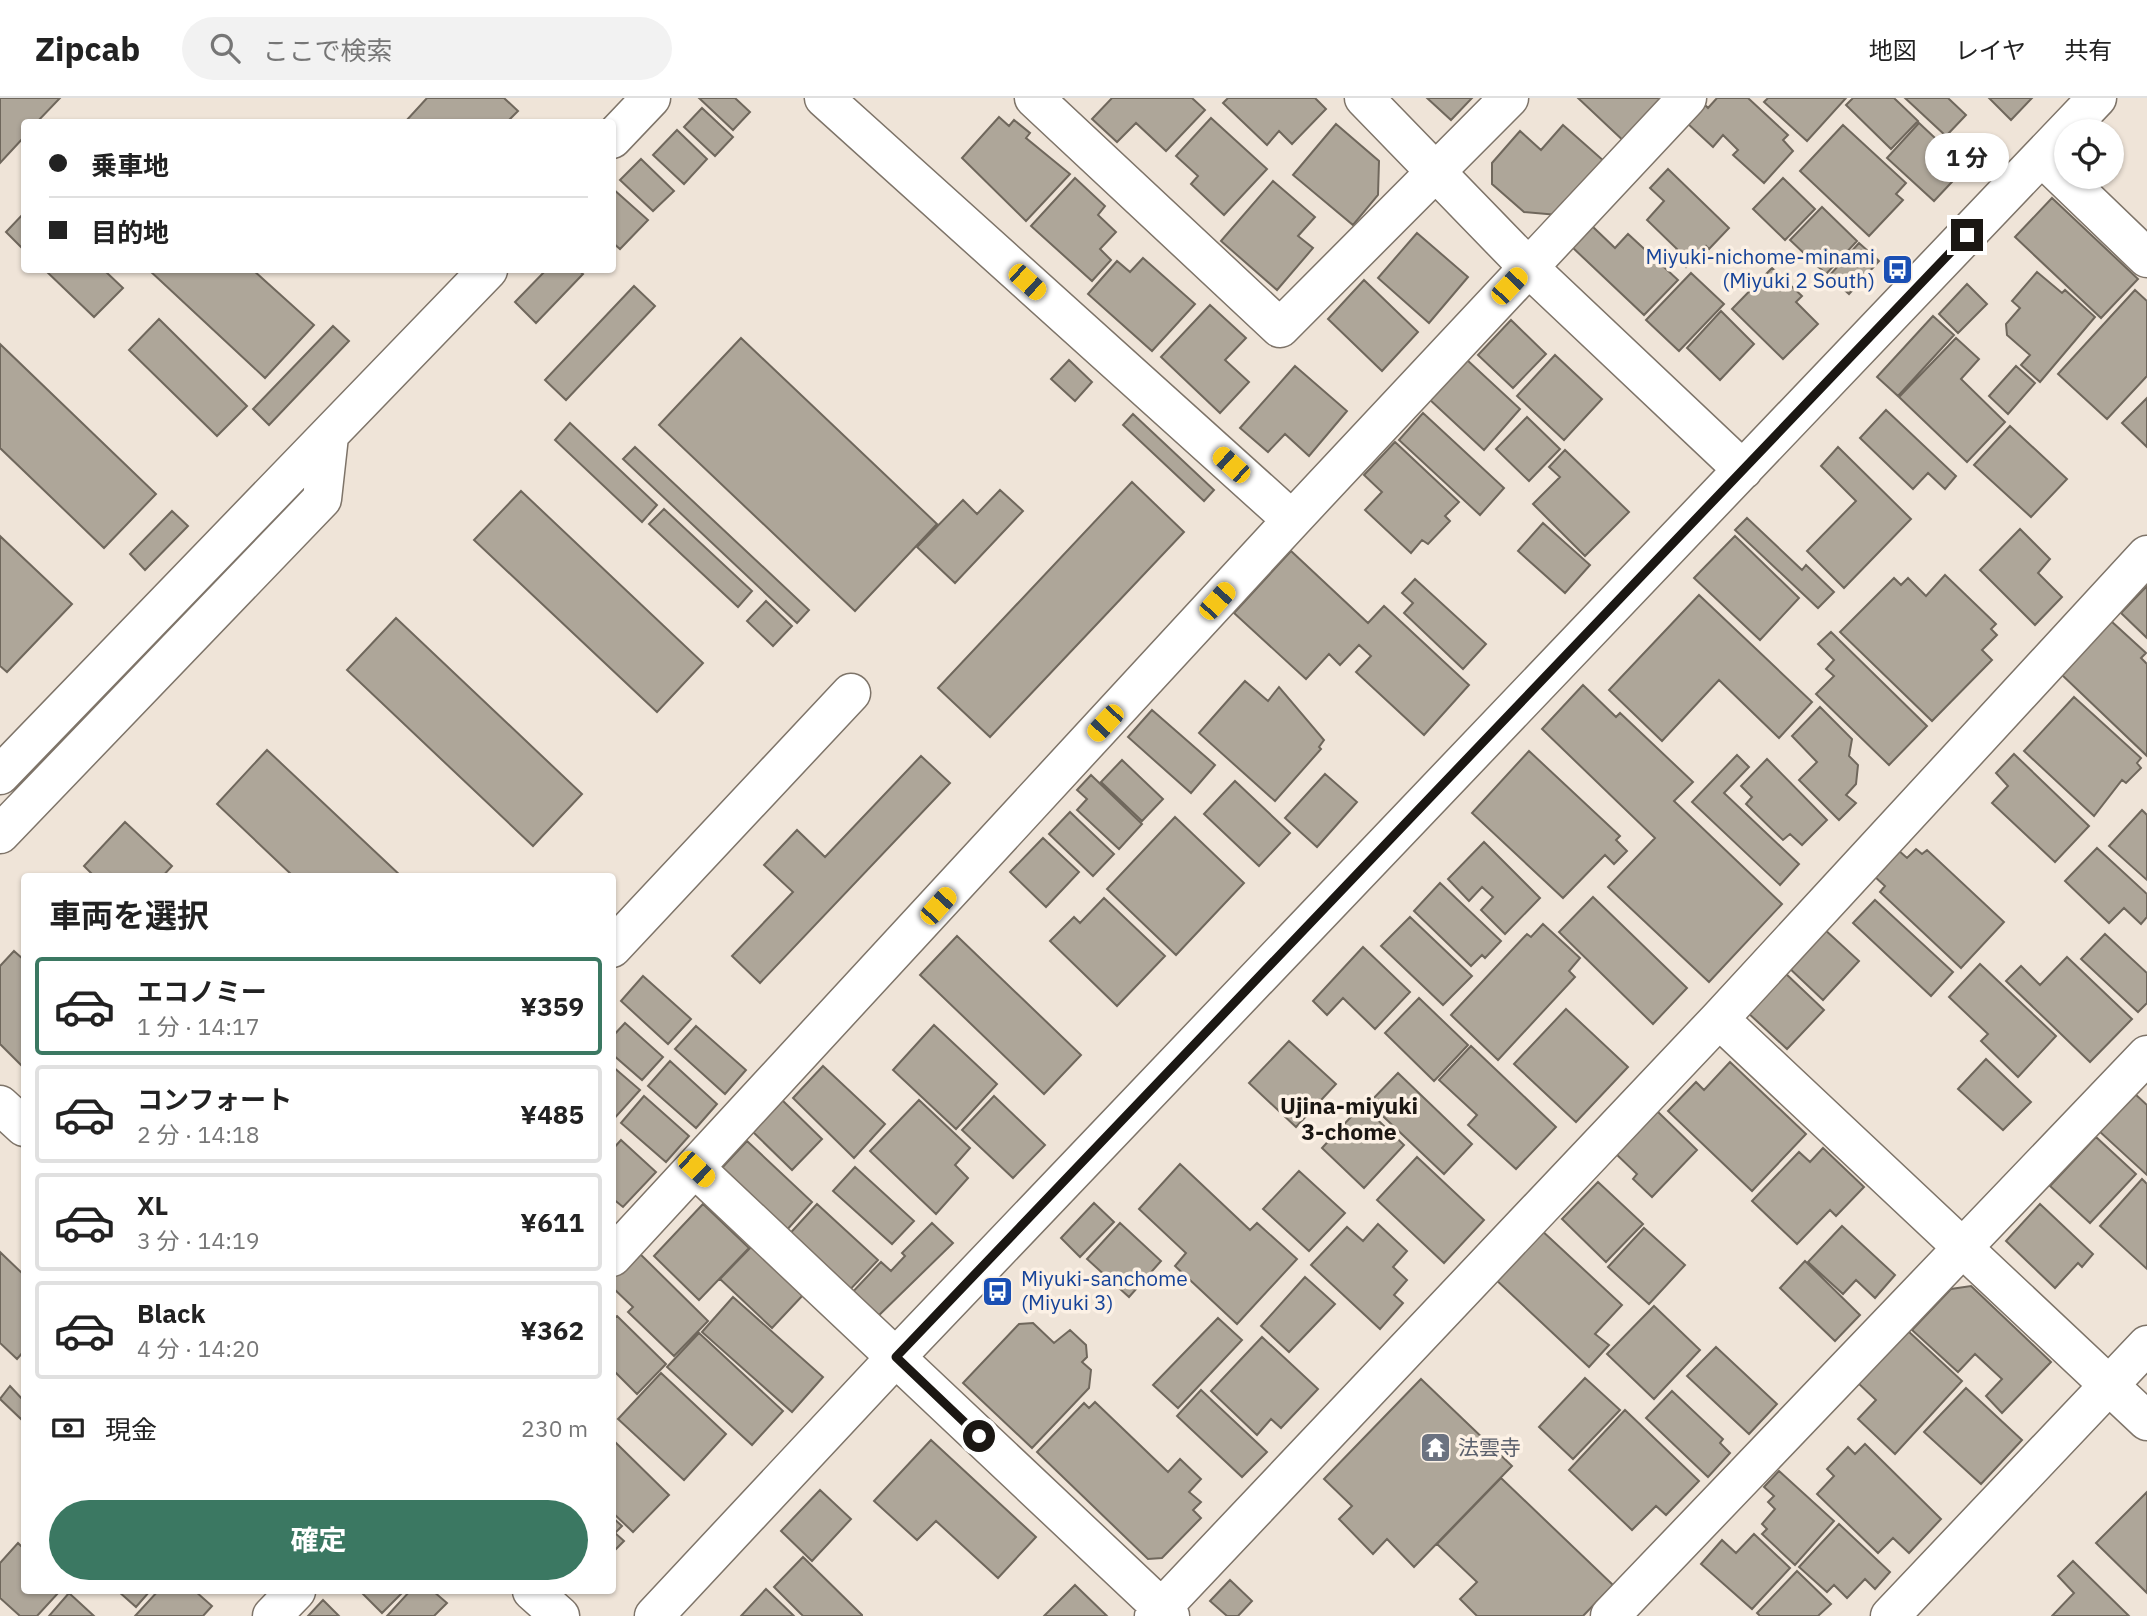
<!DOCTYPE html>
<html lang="ja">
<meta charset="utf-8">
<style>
body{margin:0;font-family:"IBM Plex Sans","Noto Sans JP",sans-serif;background:#f2f2f2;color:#222;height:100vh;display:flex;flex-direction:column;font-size:26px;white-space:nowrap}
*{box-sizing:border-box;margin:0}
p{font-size:23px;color:#767676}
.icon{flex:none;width:38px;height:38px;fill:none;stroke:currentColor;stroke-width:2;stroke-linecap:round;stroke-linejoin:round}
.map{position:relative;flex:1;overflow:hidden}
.panel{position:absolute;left:21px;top:775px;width:595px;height:721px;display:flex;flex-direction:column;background:#fff;border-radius:7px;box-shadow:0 2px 5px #0004}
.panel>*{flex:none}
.top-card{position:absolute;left:21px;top:21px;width:595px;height:154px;border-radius:7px;box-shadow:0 2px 5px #0004;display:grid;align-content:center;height:154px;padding:0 28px;background:#fff}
.fabs{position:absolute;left:2054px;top:21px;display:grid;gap:14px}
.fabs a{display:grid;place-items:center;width:70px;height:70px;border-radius:50%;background:#fff;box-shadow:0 2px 5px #0004;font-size:35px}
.end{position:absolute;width:32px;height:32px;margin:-16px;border:9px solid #1b1713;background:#fff;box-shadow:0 0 0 4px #fff}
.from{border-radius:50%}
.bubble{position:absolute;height:49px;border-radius:24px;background:#fff;box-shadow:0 2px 5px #0004;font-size:23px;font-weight:700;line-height:49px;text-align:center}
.car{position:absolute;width:21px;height:42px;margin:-21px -10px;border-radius:9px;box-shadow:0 0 5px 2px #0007;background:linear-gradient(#f5c518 24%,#345 0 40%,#f5c518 0 76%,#345 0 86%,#f5c518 0)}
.top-card b{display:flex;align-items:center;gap:24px;height:66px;font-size:26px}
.top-card b+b{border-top:2px solid #e0e0e0}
.top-card i{width:18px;height:18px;background:#222}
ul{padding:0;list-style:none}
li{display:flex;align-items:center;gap:21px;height:98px;margin:0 14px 10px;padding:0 14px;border:4px solid #e0e0e0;border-radius:7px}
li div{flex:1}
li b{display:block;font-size:26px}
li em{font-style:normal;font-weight:700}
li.active{border-color:#3b7862}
li>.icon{width:63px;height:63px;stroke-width:1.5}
h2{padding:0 28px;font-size:32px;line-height:84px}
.pay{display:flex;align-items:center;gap:18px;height:77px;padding:0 28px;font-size:26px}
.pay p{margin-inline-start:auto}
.button{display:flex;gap:14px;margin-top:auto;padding:14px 28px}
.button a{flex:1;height:80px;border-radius:42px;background:#3b7862;color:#fff;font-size:28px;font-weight:700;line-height:80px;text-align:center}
header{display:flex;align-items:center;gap:42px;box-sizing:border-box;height:98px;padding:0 35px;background:#fff;border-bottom:2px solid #e0e0e0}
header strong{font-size:33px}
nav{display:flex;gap:38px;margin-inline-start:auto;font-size:24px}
.search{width:490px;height:63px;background:#f2f2f2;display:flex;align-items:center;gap:18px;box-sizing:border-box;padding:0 24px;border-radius:38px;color:#767676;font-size:26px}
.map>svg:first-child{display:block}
</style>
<header>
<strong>Zipcab</strong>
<div class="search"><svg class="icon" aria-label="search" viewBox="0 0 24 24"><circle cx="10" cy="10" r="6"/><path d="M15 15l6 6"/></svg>ここで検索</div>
<nav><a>地図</a><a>レイヤ</a><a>共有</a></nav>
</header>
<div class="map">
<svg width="2147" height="1518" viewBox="0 0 2147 1518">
<rect width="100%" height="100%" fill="#efe4d8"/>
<path fill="#aea699" stroke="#6f675c" stroke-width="2" d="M0 0H60L37 24H24V39L0 65Z
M427 0H504L518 13 507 24H405Z
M699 0H735L750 14 733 32Z
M1112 0H1192L1205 12 1166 53 1136 25 1117 44 1092 21Z
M1228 0H1315L1326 11 1292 46 1279 33 1267 47 1223 5Z
M1427 0H1472L1451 22Z
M1578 0H1666L1629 48Z
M1717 0H1748L1788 37 1783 42 1793 53 1764 85 1733 57 1738 52 1723 37 1713 49 1687 25 1705 7 1708 10Z
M1768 0H1846L1807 43 1764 4Z
M1853 0H1894L1918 23 1891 51 1846 7Z
M1905 0H1948L1966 17 1946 38Z
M1989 0H2032L2011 22Z
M702 10 733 39 715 58 684 29Z
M999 19 1009 28 1014 22 1030 35 1026 40 1070 76 1026 123 962 60Z
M1211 20 1267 71 1224 117 1191 86 1198 78 1176 58Z
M1919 25 1966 69 1934 103 1887 60Z
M1336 26 1379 63 1378 97 1353 127 1293 77Z
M1563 27 1605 64 1558 117 1524 114 1492 86V65L1520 33 1541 52Z
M1843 27 1906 85 1896 96 1903 102 1869 138 1800 73Z
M677 32 707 61 684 86 653 57Z
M641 61 674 93 653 113 620 82Z
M1668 71 1729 130 1709 151 1706 148 1686 169 1673 156 1677 151 1647 122 1664 103 1650 90Z
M1075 80 1105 108 1098 117 1116 134 1100 151 1111 162 1092 183 1031 128Z
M1783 80 1815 111 1785 142 1753 111Z
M1273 83 1315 119 1298 138 1313 150 1277 192 1221 143Z
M612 90 648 122 620 151 612 144Z
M2052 100 2138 181 2101 220 2015 139Z
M1822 109 1857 143 1826 176 1790 142Z
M24 115V152L6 134Z
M1592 128 1615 150 1628 136 1678 182 1644 217 1572 149Z
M1417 135 1468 179 1429 225 1378 180Z
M1859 145 1879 163 1849 196 1829 178Z
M1143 160 1195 206 1152 253 1088 196 1117 163 1130 174Z
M1772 170 1802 198 1796 204 1818 226 1783 261 1732 211Z
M45 172H104L123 190 94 219Z
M149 172H253L314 227 265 280Z
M546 172H578L583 176 536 225 515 204Z
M2037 174 2062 195 2065 192 2095 219 2040 284 2021 267 2030 257 2007 237 2006 226 2020 210 2012 203Z
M1691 175 1724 206 1679 253 1646 222Z
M1364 182 1418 234 1382 273 1328 221Z
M1967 186 1987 206 1958 235 1939 216Z
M634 188 655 208 566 302 545 282Z
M2135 192 2147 203V278L2107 321 2058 276Z
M1210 207 1246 240 1225 262 1249 284 1220 315 1161 259Z
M1721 213 1754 246 1720 282 1687 250Z
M1933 218 1954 237 1898 298 1877 279Z
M159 221 247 308 217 338 129 252Z
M1511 222 1546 256 1513 290 1478 257Z
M333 228 349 243 269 327 253 311Z
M741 240 937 426 855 513 659 327Z
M1956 240 1979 261 1961 281 2005 324 1967 364 1899 299Z
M0 246 156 396 104 450 0 350Z
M1555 257 1602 301 1564 342 1517 298Z
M1466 261 1520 311 1484 352 1429 301Z
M1069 262 1092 284 1075 303 1051 281Z
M1295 268 1347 313 1309 358 1285 336 1268 354 1240 330Z
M2016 268 2035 285 2008 316 1989 298Z
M2147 300V349L2122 325Z
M1886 312 1956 378 1945 391 1928 375 1913 391 1860 340Z
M1423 315 1504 390 1480 417 1399 342Z
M1133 316 1214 392 1204 403 1123 327Z
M1527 319 1560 351 1529 383 1496 351Z
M570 325 657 407 642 424 555 342Z
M2010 328 2067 381 2031 419 1974 367Z
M1395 344 1459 404 1445 418 1450 423 1428 446 1422 442 1411 455 1365 412 1382 394 1364 377Z
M635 349 809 512 797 525 623 361Z
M1838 349 1911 421 1844 490 1807 453 1856 403 1821 368Z
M1565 352 1629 414 1585 458 1533 406 1560 379 1549 369Z
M1132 384 1184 434 990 639 938 590Z
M1000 392 1023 413 955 485 917 449 963 402 977 416Z
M521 393 703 565 657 614 474 442Z
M664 411 752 493 738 509 649 426Z
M172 413 188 428 145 472 130 456Z
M1747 420 1802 472 1806 467 1834 494 1818 510 1735 432Z
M1543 425 1590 467 1565 495 1518 453Z
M2020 431 2050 461 2038 475 2062 499 2035 527 1980 472Z
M0 438 72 506 7 574 0 568Z
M1735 438 1799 500 1760 542 1694 480Z
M1291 453 1368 525 1384 508 1469 587 1424 637 1356 574 1371 558 1359 547 1340 567 1329 556 1306 581 1234 515Z
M1945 477 1996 526 1991 531 1997 537 1982 552 1992 562 1932 623 1840 534 1894 480 1901 487 1908 480 1926 498Z
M1415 481 1486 546 1463 571 1404 515 1413 505 1402 495Z
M2147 488V540L2121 515Z
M1699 497 1812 604 1779 640 1719 582 1662 643 1609 592Z
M766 503 792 528 773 548 747 523Z
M396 520 582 696 533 748 347 572Z
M2111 523 2146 555 2141 560 2147 566V658L2061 576Z
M1831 534 1927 628 1889 667 1816 596 1834 578 1826 571 1834 562 1818 546Z
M1245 583 1268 603 1279 589 1324 642 1319 649 1321 651 1275 703 1199 635Z
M1583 587 1616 619 1620 615 1693 684 1674 703 1782 806 1709 884 1608 789 1655 740 1542 631Z
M2074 599 2141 660 2137 665 2141 670 2126 685 2122 682 2094 718 2024 653Z
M1820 609 1852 641 1849 658 1858 667 1856 686 1846 697 1856 705 1839 722 1799 682 1817 664 1792 638Z
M1152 612 1215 667 1191 695 1128 639Z
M267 652 402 779H294L217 706Z
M1529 653 1620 738 1616 742 1627 753 1614 766 1605 757 1563 800 1472 715Z
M2014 656 2089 728 2055 764 1992 705 2008 688 1996 675Z
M1737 657 1749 669 1724 695 1799 766 1780 787 1692 704Z
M921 658 950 685 760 885 732 858 793 794 764 767 797 732 825 759Z
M1767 661 1827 722 1802 747 1790 736 1783 742 1746 706 1752 699 1741 688Z
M1122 662 1163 701 1142 723 1101 684Z
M1325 676 1357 704 1317 749 1285 720Z
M1091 677 1142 726 1119 751 1077 712 1087 701 1077 692Z
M1235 683 1290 735 1259 768 1204 716Z
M2142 712 2147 717V782L2109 748Z
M1070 714 1114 756 1093 778 1049 736Z
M1175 719 1244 785 1176 857 1107 791Z
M125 724 172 768 162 779H95L84 768Z
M1043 740 1079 774 1046 809 1010 774Z
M1484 744 1540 800 1505 836 1481 812 1493 799 1482 789 1469 803 1448 781Z
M2097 750 2147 796V819L2141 826 2124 810 2109 825 2065 783Z
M1916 751 1922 756 1927 752 2004 824 1961 870 1880 794 1885 788 1874 778 1898 752 1907 760Z
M1440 785 1501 843 1485 860 1482 857 1471 868 1414 813Z
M1593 799 1687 890 1653 926 1559 834Z
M1104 800 1165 858 1117 908 1050 843 1074 819 1080 825Z
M1875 802 1953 874 1931 898 1853 825Z
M1410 819 1472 878 1443 907 1381 848Z
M1543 826 1580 860 1569 873 1575 879 1498 962 1451 917 1527 836 1531 839Z
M1823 830 1859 863 1823 902 1787 868Z
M2105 836 2147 875V905L2138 914 2081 861Z
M957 838 1081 957 1044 996 920 877Z
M1363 849 1410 894 1375 931 1343 900 1327 917 1313 903Z
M14 853 24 862V970L0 946V868Z
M2067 859 2132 921 2090 964 2006 883 2021 868 2040 887Z
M1980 866 2056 938 2018 979 1981 943 1988 936 1949 899Z
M1783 873 1824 912 1787 951 1746 913Z
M643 878 691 921 668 946 621 903Z
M1419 900 1468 947 1434 983 1385 935Z
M1566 911 1628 969 1576 1024 1514 966Z
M625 925 663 959 642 982 612 956V939Z
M934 927 997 986 956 1031 893 972Z
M696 928 746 972 725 996 675 951Z
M1289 943 1336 986 1296 1029 1249 985Z
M1471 948 1556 1029 1516 1071 1468 1027 1477 1017 1439 982Z
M1986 961 2031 1004 2003 1032 1958 991Z
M670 963 717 1006 696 1030 648 988Z
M1730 964 1806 1036 1752 1093 1668 1013 1696 984 1704 992Z
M612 968 640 992 612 1023Z
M823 968 885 1026 854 1060 793 1000Z
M1398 975 1472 1046 1444 1076 1369 1005Z
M2134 995 2147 1007V1077L2099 1033Z
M644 998 689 1038 666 1064 621 1025Z
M994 998 1045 1047 1013 1080 962 1032Z
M781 1001 822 1041 792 1072 751 1032Z
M919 1002 970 1050 955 1067 968 1080 936 1116 870 1053Z
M1362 1007 1404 1047 1364 1090 1322 1050Z
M1656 1012 1697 1052 1652 1099 1633 1081 1637 1076 1615 1055Z
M2096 1039 2136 1076 2090 1125 2050 1088Z
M621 1042 656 1074 623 1109 612 1100V1052Z
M747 1043 812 1104 785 1134 719 1073Z
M1823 1050 1864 1089 1836 1118 1830 1112 1797 1146 1752 1103 1799 1054 1810 1064Z
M1417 1059 1484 1122 1444 1165 1377 1102Z
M1180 1066 1250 1132 1257 1125 1297 1161 1237 1226 1175 1168 1186 1155 1139 1111Z
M855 1069 914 1123 892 1146 833 1093Z
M1299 1073 1345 1115 1309 1153 1263 1111Z
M2142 1081 2147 1086V1171L2100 1128Z
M1598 1084 1643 1126 1606 1164 1562 1121Z
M1094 1105 1114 1124 1080 1159 1061 1140Z
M703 1106 749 1150 699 1202 654 1158Z
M817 1106 878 1162 844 1198 784 1142Z
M2040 1106 2093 1156 2082 1169 2078 1165 2055 1190 2006 1143Z
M932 1125 953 1145 872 1224 847 1200 881 1164 891 1173 905 1158 902 1155Z
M1120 1125 1161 1163 1129 1199 1087 1161Z
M1378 1126 1407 1153 1393 1169 1407 1182 1394 1197 1403 1205 1380 1231 1311 1167 1347 1129 1363 1143Z
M1842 1128 1895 1177 1875 1200 1856 1182 1843 1196 1808 1164Z
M1539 1130 1622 1207 1595 1236 1609 1247 1589 1269 1493 1179Z
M1644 1130 1685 1167 1649 1206 1608 1169Z
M753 1147 804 1196 772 1230 720 1181Z
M632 1148 708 1223 674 1258 628 1214 633 1209 612 1189V1168Z
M0 1154 24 1177V1253L17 1261 0 1245Z
M1805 1163 1860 1217 1835 1243 1780 1190Z
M1305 1179 1335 1206 1289 1254 1261 1228Z
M1971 1188 2051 1264 2002 1315 1986 1298 2002 1281 1975 1256 1958 1274 1912 1232 1951 1191Z
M733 1199 823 1279 792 1314 702 1234Z
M1654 1208 1700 1252 1654 1301 1607 1256Z
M617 1218 666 1266 637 1296 612 1271V1222Z
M1218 1220 1242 1242 1178 1310 1153 1287Z
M1033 1225 1054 1245 1070 1232 1086 1247 1087 1259 1082 1264 1091 1272 1089 1290 1032 1350 963 1285 1019 1226Z
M1907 1232 1962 1283 1895 1356 1858 1321 1876 1302 1858 1285Z
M699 1235 783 1313 752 1347 667 1269Z
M1262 1239 1318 1291 1281 1330 1271 1321 1257 1337 1211 1293Z
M1716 1249 1777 1306 1749 1336 1687 1278Z
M661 1275 726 1336 684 1382 618 1321Z
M1585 1280 1620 1312 1573 1361 1539 1329Z
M1421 1281 1512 1368 1414 1469 1387 1441 1373 1456 1339 1421 1352 1408 1324 1381Z
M10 1288 24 1303V1318L21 1321 0 1301Z
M1966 1290 2022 1342 1981 1386 1924 1334Z
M1201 1292 1267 1354 1242 1379 1177 1318Z
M1672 1293 1723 1341 1720 1345 1730 1355 1708 1379 1646 1320Z
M1095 1304 1168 1374 1180 1361 1201 1381 1189 1394 1201 1404 1193 1412 1201 1420 1162 1460 1148 1461 1037 1354 1084 1305 1089 1310Z
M1625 1312 1699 1383 1666 1417 1656 1408 1632 1432 1569 1372Z
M612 1341 669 1397 633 1434 612 1414Z
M931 1342 1036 1439 998 1480 936 1423 917 1442 874 1403Z
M1865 1346 1941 1421 1909 1455 1893 1440 1878 1455 1817 1396 1834 1378 1827 1371 1848 1349 1855 1356Z
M1779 1373 1834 1423 1795 1467 1762 1436 1767 1431 1762 1426 1775 1411 1768 1404 1774 1398 1764 1389Z
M1501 1380 1613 1487 1583 1518H1477L1460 1501 1477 1484 1437 1446Z
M820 1392 851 1421 812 1463 781 1433Z
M2147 1394V1495L2096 1445Z
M612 1419 622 1428 615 1435 624 1443 612 1455Z
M1839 1426 1890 1474 1875 1491 1865 1481 1847 1500 1834 1487 1827 1494 1799 1469Z
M1754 1436 1790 1470 1752 1511 1701 1466 1722 1442 1736 1455Z
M18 1445 24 1451V1493H60L37 1518H20L0 1500V1465Z
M803 1459 862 1517V1518H803L774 1489Z
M2073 1463 2129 1518H2052L2074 1495 2058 1478Z
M1797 1473 1831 1506 1818 1518H1760L1757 1515Z
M1230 1482 1252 1503 1238 1518H1227L1210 1503Z
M1075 1487 1107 1518H1044Z
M766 1491 794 1518H741Z
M118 1493H150L136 1509Z
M158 1493H195L212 1508 203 1518H135Z
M360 1493H404L382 1515Z
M410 1493H433L447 1505 434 1518H387Z
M69 1495 94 1518H49Z
M323 1502 339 1518H308Z"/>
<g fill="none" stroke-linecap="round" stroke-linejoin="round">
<defs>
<path id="minor" d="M824 0 1292 422
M1034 0 1280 230 1509 0
M1364 0 1527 168 1743 372
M612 41 651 0
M2042 59 2147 160
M0 677 488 172
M0 736 322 401 329 338
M612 850 851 595
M1719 921 2147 1323
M0 1007 24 1029
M696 1071 1170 1518
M612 1159 1292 422 1687 0
M532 1493 560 1518
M272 1518 296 1493
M654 1518 896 1259 2097 0
M1154 1518 1719 921 2147 457
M1610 1518 2147 957
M1890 1518 2147 1247"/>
</defs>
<use href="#minor" stroke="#7e7469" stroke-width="41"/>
<use href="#minor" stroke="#fff" stroke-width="38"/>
</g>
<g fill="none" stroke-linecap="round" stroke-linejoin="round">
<path stroke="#1b1713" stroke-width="9" d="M979 1338 896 1259 1967 137"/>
</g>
<defs>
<symbol id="bus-square" viewBox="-11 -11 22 22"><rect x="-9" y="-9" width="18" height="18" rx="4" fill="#1a4fb4" stroke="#fcf1e5"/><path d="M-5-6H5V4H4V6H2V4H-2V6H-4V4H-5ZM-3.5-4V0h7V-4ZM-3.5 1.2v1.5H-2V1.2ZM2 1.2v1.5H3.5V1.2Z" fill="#fff"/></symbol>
<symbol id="temple-square" viewBox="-11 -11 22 22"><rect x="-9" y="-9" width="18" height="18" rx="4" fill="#6b7280" stroke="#fcf1e5"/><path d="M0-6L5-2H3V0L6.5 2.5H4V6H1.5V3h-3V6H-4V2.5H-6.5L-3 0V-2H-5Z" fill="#fff"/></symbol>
</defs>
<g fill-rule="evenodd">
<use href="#bus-square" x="1880" y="154" width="35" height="35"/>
<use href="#bus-square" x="980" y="1176" width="35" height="35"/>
<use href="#temple-square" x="1418" y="1332" width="35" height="35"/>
</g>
<g text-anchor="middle" stroke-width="7" stroke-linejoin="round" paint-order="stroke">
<g font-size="21" fill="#164399" stroke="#fcf1e5" text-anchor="end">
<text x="1875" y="166">Miyuki-nichome-minami<tspan x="1875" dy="24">(Miyuki 2 South)</tspan></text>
<text x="1021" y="1188" text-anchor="start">Miyuki-sanchome<tspan x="1021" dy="24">(Miyuki 3)</tspan></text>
</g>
<g font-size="21" fill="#5b616d" stroke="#fcf1e5" text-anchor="start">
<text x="1458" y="1357">法雲寺</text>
</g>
<g font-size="23" font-weight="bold" fill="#1b1713" stroke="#fcf1e5">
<text x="1349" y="1016">Ujina-miyuki<tspan x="1349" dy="26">3-chome</tspan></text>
</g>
</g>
</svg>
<div class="fabs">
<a><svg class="icon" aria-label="locate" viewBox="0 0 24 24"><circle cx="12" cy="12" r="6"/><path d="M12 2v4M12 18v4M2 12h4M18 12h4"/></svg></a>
</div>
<i class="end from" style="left:979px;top:1338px"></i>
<i class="end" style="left:1967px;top:137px"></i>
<div class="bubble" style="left:1925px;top:35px;width:84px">1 分</div>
<i class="car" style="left:1027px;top:184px;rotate:132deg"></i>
<i class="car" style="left:1509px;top:188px;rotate:43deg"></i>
<i class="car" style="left:1231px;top:367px;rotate:312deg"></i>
<i class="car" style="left:1217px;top:503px;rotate:42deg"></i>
<i class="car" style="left:1105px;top:625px;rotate:223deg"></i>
<i class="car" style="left:938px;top:808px;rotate:42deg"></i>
<i class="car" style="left:696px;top:1071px;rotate:133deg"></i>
<div class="top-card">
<b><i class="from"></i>乗車地</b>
<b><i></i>目的地</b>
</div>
<section class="panel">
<h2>車両を選択</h2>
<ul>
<li class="active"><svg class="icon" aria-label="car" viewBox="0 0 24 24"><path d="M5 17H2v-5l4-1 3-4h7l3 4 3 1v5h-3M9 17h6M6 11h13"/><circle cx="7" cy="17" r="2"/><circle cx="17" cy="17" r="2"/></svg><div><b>エコノミー</b><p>1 分 · 14:17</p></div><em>¥359</em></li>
<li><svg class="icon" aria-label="car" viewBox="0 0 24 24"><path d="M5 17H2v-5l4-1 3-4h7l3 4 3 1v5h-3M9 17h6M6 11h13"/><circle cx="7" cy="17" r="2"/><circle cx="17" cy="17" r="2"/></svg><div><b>コンフォート</b><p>2 分 · 14:18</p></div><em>¥485</em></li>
<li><svg class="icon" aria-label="car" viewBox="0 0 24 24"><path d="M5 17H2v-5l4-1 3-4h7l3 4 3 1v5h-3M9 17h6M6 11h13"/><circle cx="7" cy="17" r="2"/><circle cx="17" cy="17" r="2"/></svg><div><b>XL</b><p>3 分 · 14:19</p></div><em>¥611</em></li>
<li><svg class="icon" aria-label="car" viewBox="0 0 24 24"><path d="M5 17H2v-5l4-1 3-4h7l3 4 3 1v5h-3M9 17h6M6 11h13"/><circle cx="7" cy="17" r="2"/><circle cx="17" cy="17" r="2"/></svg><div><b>Black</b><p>4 分 · 14:20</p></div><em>¥362</em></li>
</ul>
<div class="pay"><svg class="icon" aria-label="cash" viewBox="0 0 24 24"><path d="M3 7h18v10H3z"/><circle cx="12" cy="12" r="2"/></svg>現金<p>230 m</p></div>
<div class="button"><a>確定</a></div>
</section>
</div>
